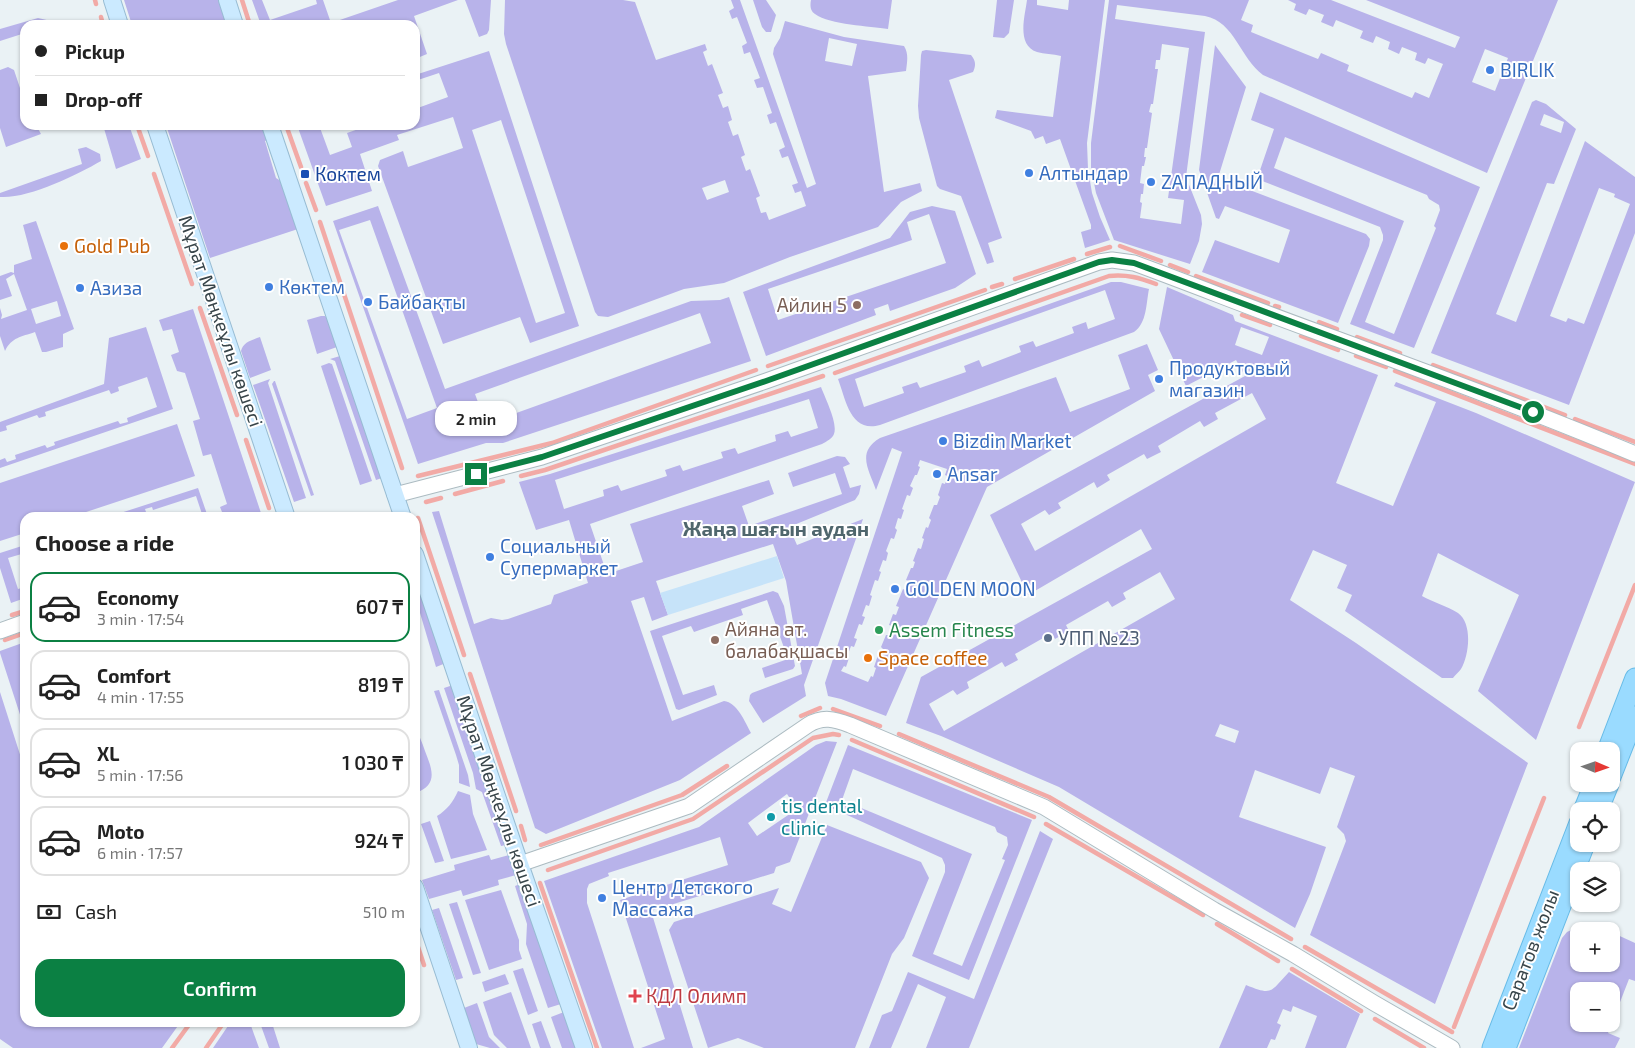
<!DOCTYPE html>
<meta charset="utf-8">
<style>
body{margin:0;font-family:"Exo 2",sans-serif;background:#f6f6f6;color:#222;height:100vh;display:flex;flex-direction:column;font-size:19px;white-space:nowrap}
*{box-sizing:border-box;margin:0}
p{font-size:16px;color:#767676}
.icon{flex:none;width:28px;height:28px;fill:none;stroke:currentColor;stroke-width:2;stroke-linecap:round;stroke-linejoin:round}
.map{position:relative;flex:1;overflow:hidden}
.side{position:absolute;left:20px;top:512px;width:400px;height:515px;display:flex;flex-direction:column;background:#fff;border-radius:15px;box-shadow:0 1px 4px #0004}
.side>*{flex:none}
.top-card{position:absolute;left:20px;top:20px;width:400px;height:110px;border-radius:15px;box-shadow:0 1px 4px #0004;display:grid;align-content:center;height:110px;padding:0 15px;background:#fff}
.needle{width:32px;rotate:92deg}
.buttons{position:absolute;left:1570px;top:742px;display:grid;gap:10px}
.buttons a{display:grid;place-items:center;width:50px;height:50px;border-radius:10px;background:#fff;box-shadow:0 1px 4px #0004;font-size:25px}
.end{position:absolute;width:22px;height:22px;margin:-11px;border:6px solid #0b8043;background:#fff;box-shadow:0 0 0 2px #fff}
.from{border-radius:50%}
.bubble{position:absolute;height:35px;border-radius:15px;background:#fff;box-shadow:0 1px 4px #0004;font-size:16px;font-weight:600;line-height:35px;text-align:center}
.top-card b{display:flex;align-items:center;gap:18px;height:48px;font-size:19px}
.top-card b+b{border-top:1px solid #e0e0e0}
.top-card i{width:12px;height:12px;background:#222}
ul{padding:0;list-style:none}
li{display:flex;align-items:center;gap:15px;height:70px;margin:0 10px 8px;padding:0 5px;border:2px solid #e0e0e0;border-radius:15px}
li div{flex:1}
li b{display:block;font-size:19px}
li em{font-style:normal;font-weight:600}
li.active{border-color:#0b8043}
li>.icon{width:45px;height:45px;stroke-width:1.5}
h2{padding:0 15px;font-size:22px;line-height:60px}
.pay{display:flex;align-items:center;gap:12px;height:55px;padding:0 15px;font-size:19px}
.pay p{margin-inline-start:auto}
.button{display:flex;gap:10px;margin-top:auto;padding:10px 15px}
.button a{flex:1;height:58px;border-radius:15px;background:#0b8043;color:#fff;font-size:20px;font-weight:600;line-height:58px;text-align:center}
.map>svg:first-child{display:block}
</style>
<div class="map">
<svg width="1635" height="1048" viewBox="0 0 1635 1048">
<rect width="100%" height="100%" fill="#eaf2f5"/>
<path fill="#b8b3ea" fill-rule="evenodd" d="M124 0H221L230 25H132Z
M252 0H262L270 20 317 4 316 0H323L331 23 398 0H458L414 16 427 54 415 59V25H261Z
M465 0H491L489 30 487 34 479 37Z
M505 0H623L635 2 656 60 705 44 707 50 703 52 708 66 712 64 723 93 718 95 723 108 728 106 732 120 728 122 733 136 738 134 745 155 741 157 746 171 750 169 760 196 756 198 761 213 766 212 769 220 806 206 801 191 795 193 792 185 798 183 788 156 782 158 779 150 785 147 776 122 770 124 767 115 772 113 763 87 757 88 754 80 760 78 750 52 744 54 742 46 747 43 737 17 732 19 729 11 734 8 731 0H740L807 188 816 184 773 54 774 48 780 38 785 21 844 37 904 46C909 54 907 62 906 71L868 76 884 192 920 183 922 191 901 202 878 227 790 257 724 283 684 289 608 317 598 316 595 312 506 44 504 34ZM829 38 857 44 852 66 825 61ZM725 180 729 192 707 200 702 188Z
M753 0H766L776 15 771 32H766L762 27Z
M811 0H892L888 29C870 26 830 25 815 14 810 11 810 5 811 0Z
M997 0H1014L1009 33 1004 38 993 37Z
M1027 0H1037V5L1068 10 1069 0H1105L1087 143 1088 169 1092 193 1100 217 1110 240 1085 248 1081 232 1091 229V225L1060 139 1046 144 1043 136 1035 139 1031 131 995 118 997 110 1053 117 1061 56C1053 54 1044 54 1037 52 1016 45 1025 16 1027 0Z
M1109 0H1249L1241 20 1253 25 1251 32 1318 59 1321 53 1349 65 1347 71 1412 98 1415 92 1429 98 1443 64 1428 58 1425 64 1415 60 1417 53 1402 47 1399 54 1388 49 1390 42 1376 36 1373 43 1360 38 1363 31 1336 20 1333 27 1321 22 1324 15 1309 9 1306 15 1294 10 1296 4 1288 0H1331L1455 48 1460 37 1366 0H1558L1487 173 1263 75C1240 58 1235 22 1205 16L1117 5 1115 19 1205 32 1186 177 1201 215 1202 224 1199 241 1190 264 1114 240 1096 193 1091 168V143ZM1162 44 1189 48 1168 198 1184 200 1181 224 1140 218 1142 203 1140 202 1141 194H1143L1144 184 1140 183 1142 166H1144L1146 157H1144L1145 148H1147L1152 113 1149 112 1151 104H1153L1158 69H1155L1156 60H1160ZM1485 49 1508 58 1495 91 1472 82Z
M38 18 51 21 46 25H25V33L0 41V29Z
M1215 45 1246 87 1218 178 1366 234 1370 239 1369 246 1338 323 1202 272 1215 240 1279 263 1290 230 1225 206 1219 219 1216 218 1199 170Z
M926 50 971 55C976 61 976 65 973 72L949 80 1002 238 988 243 994 262 987 264 961 196 940 189 937 186 919 118 918 106 921 55 922 51Z
M489 51 579 326 530 343 520 317 443 344 378 166 380 160 403 151 408 167 463 148 453 117 397 135 399 140 360 154 372 191 326 206 297 125H319L330 155 352 147 347 133 370 125H415V109L448 97 439 73 415 81V75ZM501 120 565 313 536 323 472 130Z
M8 67 14 70 25 103V125H36L41 134 6 147 0 128V70Z
M1260 92 1480 187 1414 348 1350 324 1383 240V235L1380 227 1257 179 1274 129 1251 120ZM1285 137 1427 195 1429 199 1439 205 1440 210 1434 226 1436 228 1394 334 1365 322 1404 221 1274 168Z
M1536 100 1546 104 1576 129 1554 184 1547 183 1496 314 1516 322 1585 141 1635 177V233L1569 405 1431 353 1532 102ZM1544 114 1564 122 1561 133 1540 125ZM1599 188 1615 194 1614 197 1630 204 1584 324 1568 318 1566 322 1550 316Z
M103 125H129L141 159 116 169Z
M166 125H265L270 139 265 141 276 178 284 183 298 229 210 258Z
M86 147 100 154 101 161C77 175 28 199 0 197V193L82 164 78 149Z
M378 206 445 389 691 301 720 300 729 297 751 361 503 443H486L418 464 333 221ZM370 220 437 408 407 419 339 230ZM700 313 711 343 486 424 475 394Z
M932 206 955 211 976 274 955 288 890 311 888 304 874 309 876 315 766 356 743 292 890 238 910 212ZM929 214 946 263 778 320 768 289 912 240 907 222Z
M36 221 74 329 63 334V347L46 352H42L35 332C21 337 12 337 5 351L0 336V308L2 315 1 319 27 310 14 274 6 279 12 296 0 300V276L11 272 14 273V265L32 259 23 225ZM57 301 61 316 36 324 31 309Z
M1111 282H1121L1149 289C1146 304 1147 323 1134 332L880 425C850 433 846 400 838 379ZM1105 290 1115 319 1088 329 1086 322 1072 327 1074 333 1036 347 1033 341 1019 346 1021 352 982 367 979 360 964 366 966 372 920 388 917 382 902 387 904 393 864 407 855 379Z
M1167 287 1233 315 1235 321 1378 375 1336 483 1393 506 1436 402 1394 386 1396 382 1476 413 1635 482 1536 740 1478 691 1519 595 1438 553 1422 596C1433 602 1447 606 1458 613 1473 624 1469 655 1461 669 1459 672 1455 675 1453 678H1442L1345 611 1352 595 1337 588 1347 565 1313 550 1290 600 1356 643 1528 763 1435 1004 1310 935 1346 841 1344 834 1337 827 1355 776 1330 767 1320 794 1255 770 1239 817 1326 847 1310 894 1295 928 1059 787 941 736 906 723 921 677 1152 549 1141 529 1028 595 990 515 1245 376 1236 360 1186 386 1159 329ZM1241 327 1269 337 1262 355 1235 345ZM1252 393 1266 419 1035 551 1021 524 1045 510 1049 515 1061 508 1058 503 1094 482 1097 488 1110 480 1107 475 1144 454 1147 459 1161 452 1158 446 1200 421 1204 427 1218 419 1215 413ZM1160 572 1175 599 944 731 929 704 953 690 957 695 969 688 967 682 1002 662 1005 667 1018 660 1015 654 1052 633 1055 639 1069 631 1066 625 1108 601 1112 607 1126 599 1123 593ZM1220 724 1239 731 1235 743 1215 736Z
M193 309 261 513 247 517H224L220 507 227 504 211 454 203 456 193 421 200 419 185 373 177 371 171 355 179 352 172 329 163 331 159 320Z
M321 316H325L328 319 337 347 317 354 307 320Z
M146 327 173 409 0 468V460L5 458 7 462 16 459 15 455 45 445 47 448 55 445 54 442 118 421 120 424 128 422 127 418 157 407 147 377 118 387 119 391 111 394 109 390 45 412 46 416 39 418 37 415 6 426 7 430 0 432V422L104 384 109 338Z
M260 337 271 370 250 378 241 351C243 342 252 340 260 337Z
M1147 344 1158 370 1148 375 1155 391 987 487 886 716 841 699 828 696 825 683 902 452 892 448 876 490C869 470 856 452 880 438L1056 377 1070 412 1130 389 1118 355ZM920 460 947 469 945 475 947 476 945 484 942 483 938 495 940 497 937 505H934L929 518 931 520 928 528 926 527 922 538 924 539 921 549 918 548 913 561 915 562 913 568H911L906 580 909 581 905 590 903 589 896 606 899 607 896 615 893 614 889 625 892 626 888 635H886L881 647 883 649 881 656 878 655 874 667 876 668 873 677 871 676 868 682 841 671 844 666 846 667 849 658 847 657 851 646 854 647 857 639 854 638 859 624 862 625 865 617 862 616 866 605 869 606 872 596 870 595 875 580 878 581 881 572 879 571 883 560 886 561 888 553 886 551 891 538 894 539 897 530 895 528 898 518 901 519 904 510 902 509 907 495 910 496 913 488 910 486 915 475H917L920 467 918 466Z
M340 356 382 478 376 480 335 361 330 359Z
M329 363 332 364 372 481 360 485 321 366Z
M270 379 268 383 306 498 294 502 253 385Z
M274 381H275L314 495 311 496 272 384Z
M821 387C825 398 838 423 834 434 832 439 827 441 822 444L590 524 607 574 643 562 630 524 769 480 774 494 742 506 749 526 842 494 835 473 793 487 788 473 837 456 845 457 850 464 843 467 850 488 861 485 859 494 855 500 789 527 797 545 863 519 804 685 806 696 763 723 749 701 750 695 752 693 802 674 786 581 773 544 656 581 668 615 652 621 644 597 631 601 672 721 724 701C737 702 745 722 751 733L680 780 546 834 535 828 432 512 439 511 474 624 491 618 502 620 508 619 551 604 554 595 588 583 569 520 536 530 519 482 550 474ZM809 399 818 428 791 437 788 431 775 435 776 441 738 454 735 448 721 452 723 458 683 471 680 465 665 470 667 476 621 491 618 485 603 490 604 496 564 509 555 480Z
M177 424 195 476 71 517 25 518V533L0 541V483Z
M198 488 208 517H203L196 496 153 510 152 507 145 509 146 512 130 517H108Z
M25 545V553L8 558 18 589 25 587V598L11 603 0 568V553Z
M415 576 446 663 436 667 415 596Z
M773 591 778 593 784 606 795 666 793 669 765 678 762 668 788 659 767 600 741 609 743 615 694 632 691 626 662 636 683 695 714 685 717 695 679 710 676 709 650 631Z
M25 642V730L0 653V651Z
M453 685 506 845 501 846 482 792 476 789 473 773 444 688Z
M439 690 468 775 470 787 459 783V765L456 755 434 691Z
M0 692 25 770V1022L180 1023 162 1048H13L0 1039Z
M415 725C418 733 422 742 425 751 432 769 439 785 415 793Z
M826 741 837 742 790 862 776 867 774 873 651 911 693 1048H641L665 1039 620 900 728 865 720 837 608 873 609 876 589 884 587 889V903L634 1048H602L544 881 699 827 816 745ZM787 794 797 809 757 836 748 823Z
M848 745 1032 820 969 980 912 956 945 872V865L942 858 825 805ZM853 769 995 827 997 832 1007 837 1008 845 1002 859 1005 860 962 966 933 954 972 854 842 800Z
M458 791 470 795 473 814 487 850 451 859 437 816C447 810 453 802 458 791Z
M430 821 444 861 435 863 421 824Z
M827 825 921 862 929 878 904 938 892 954 855 1048H764L738 1038 708 1048 669 930 674 922 779 888 772 904 791 912Z
M1040 831 1053 839 969 1048H926L946 997 918 984 891 1048H869L882 1015 892 1011 908 972 974 999Z
M489 855 491 860 509 855 516 875 498 880 499 885 463 896 461 890 429 899 422 880 455 870 454 865Z
M520 884 561 1004 548 1008 526 944 527 924 515 886Z
M501 890 519 940V950L522 959 489 970 465 900Z
M457 902 481 973 473 975 449 904Z
M439 908 463 978 456 980 432 910Z
M1584 924H1595L1609 931H1579V964H1611V932L1635 943V981L1629 979 1608 1033 1620 1038 1615 1048H1519L1562 938 1567 932ZM1611 991V1024H1579V991Z
M523 968 538 1011 528 1015 513 971Z
M1289 972 1360 1014 1346 1048H1305L1317 1016 1293 1006 1291 1012 1283 1009 1277 1023 1281 1025 1275 1040 1271 1039 1267 1048H1219L1246 985C1273 996 1270 992 1289 972Z
M505 974 509 984 485 992 482 982Z
M511 992 531 1048H507L494 1035 483 1002Z
M477 1003 489 1037 500 1048H490L476 1044 464 1008Z
M564 1012 576 1048H562L551 1017Z
M541 1021 551 1048H540L532 1024Z
M230 1023H250L259 1048H213Z
M260 1023H272L280 1048H269Z"/>
<path fill="#c6e3f9" d="M777 556 784 578 668 615 660 593Z"/>
<g fill="none" stroke-linecap="round" stroke-linejoin="round">
<path stroke="#f2aaa6" stroke-width="4.5" d="M95 0 96 4
M242 0 250 25
M101 17 103 25
M137 125 148 156
M286 125 301 167
M154 174 192 284
M306 183 316 210
M320 222 402 468
M1120 246 1161 261
M1087 254 1110 247
M1170 265 1188 272
M1196 276 1268 303
M1015 279 1074 259
M992 287 1002 284
M1275 306 1279 307
M200 308 237 415
M1242 315 1270 325
M1319 322 1337 329
M1301 336 1338 350
M1357 337 1400 353
M1356 356 1386 367
M1433 365 1565 415
M768 366 985 290
M1395 371 1635 464
M835 373 1109 276C1127 274 1140 278 1156 284
M1575 419 1635 442
M246 440 269 508
M418 476 552 443 756 370
M521 476 545 470 823 376
M455 494 503 481
M426 502 441 498
M418 518 464 655
M12 615 25 611
M5 640 25 633
M470 674 516 811
M833 709 880 726
M801 716 820 708
M1579 727 1635 585
M899 734 1049 797 1291 939
M852 740 1034 817
M1046 824 1203 915
M521 826 525 840
M541 845 682 795 727 766
M548 870 693 819 813 738 833 734 839 735
M540 883 597 1048
M1217 924 1278 961
M415 938 424 965
M1305 947 1452 1032
M1292 969 1361 1011
M1375 1019 1424 1048
M1454 1027 1544 798
M172 1048 191 1022
M206 1048 224 1022"/>
<defs>
<path id="tertiary" d="M395 495 542 457 766 381 1099 262 1112 260 1134 263C1202 288 1269 315 1337 339 1437 376 1537 413 1635 454
M0 631 25 622
M520 864 689 806 808 725C823 716 834 719 850 725L1044 807 1214 910 1293 954 1374 1003 1452 1048"/>
<path id="secondary" d="M112 0 120 25
M227 0 235 25
M155 125 287 518
M270 125 403 518
M415 554 520 864 584 1048
M415 887 469 1048"/>
<path id="primary" d="M1607 751 1635 678
M1611 777 1635 716
M1583 811 1594 784
M1598 811 1609 784
M1492 1048 1579 823
M1506 1048 1585 844"/>
</defs>
<use href="#tertiary" stroke="#acbbc1" stroke-width="17"/>
<use href="#secondary" stroke="#97bcd3" stroke-width="18"/>
<use href="#primary" stroke="#67bbe7" stroke-width="21"/>
<use href="#tertiary" stroke="#fff" stroke-width="15"/>
<use href="#secondary" stroke="#cbeaff" stroke-width="16"/>
<use href="#primary" stroke="#9adbff" stroke-width="19"/>
</g>
<g fill="none" stroke-linecap="round" stroke-linejoin="round">
<path stroke="#0b8043" stroke-width="6" d="M476 474 542 457 766 381 1099 262 1112 260 1134 263C1267 313 1400 362 1533 412"/>
</g>
<g fill="#3f7fe0" stroke="#fff" stroke-width="2">
<circle cx="1490" cy="70" r="5"/>
<circle cx="1029" cy="173" r="5"/>
<circle cx="1151" cy="182" r="5"/>
<circle cx="269" cy="287" r="5"/>
<circle cx="80" cy="288" r="5"/>
<circle cx="368" cy="302" r="5"/>
<circle cx="1159" cy="379" r="5"/>
<circle cx="943" cy="441" r="5"/>
<circle cx="937" cy="474" r="5"/>
<circle cx="490" cy="557" r="5"/>
<circle cx="895" cy="589" r="5"/>
<circle cx="602" cy="898" r="5"/>
</g>
<rect fill="#1a4fb4" stroke="#fff" stroke-width="2" x="300" y="169" width="10" height="10" rx="2.5"/>
<g fill="#e8710a" stroke="#fff" stroke-width="2">
<circle cx="64" cy="246" r="5"/>
<circle cx="868" cy="658" r="5"/>
</g>
<g fill="#8d6e63" stroke="#fff" stroke-width="2">
<circle cx="857" cy="305" r="5"/>
<circle cx="715" cy="640" r="5"/>
</g>
<circle fill="#2e9e5b" stroke="#fff" stroke-width="2" cx="879" cy="630" r="5"/>
<circle fill="#5c6f8a" stroke="#fff" stroke-width="2" cx="1048" cy="638" r="5"/>
<circle fill="#0f9aa8" stroke="#fff" stroke-width="2" cx="771" cy="817" r="5"/>
<path fill="#e0444e" stroke="#fff" stroke-width="2" d="M632.5 988.5h5v5h5v5h-5v5h-5v-5h-5v-5h5z"/>
<g text-anchor="middle" stroke-width="4" stroke-linejoin="round" paint-order="stroke">
<g font-size="19" fill="#366cbe" stroke="#fff" text-anchor="start">
<text x="1500" y="77">BIRLIK</text>
<text x="1039" y="180">Алтындар</text>
<text x="1161" y="189">ZАПАДНЫЙ</text>
<text x="279" y="294">Көктем</text>
<text x="90" y="295">Азиза</text>
<text x="378" y="309">Байбақты</text>
<text x="1169" y="375">Продуктовый<tspan x="1169" dy="22">магазин</tspan></text>
<text x="953" y="448">Bizdin Market</text>
<text x="947" y="481">Ansar</text>
<text x="500" y="553">Социальный<tspan x="500" dy="22">Супермаркет</tspan></text>
<text x="905" y="596">GOLDEN MOON</text>
<text x="612" y="894">Центр Детского<tspan x="612" dy="22">Массажа</tspan></text>
</g>
<g font-size="19" fill="#164399" stroke="#fff" text-anchor="start">
<text x="315" y="181">Коктем</text>
</g>
<g font-size="19" fill="#c56008" stroke="#fff" text-anchor="start">
<text x="74" y="253">Gold Pub</text>
<text x="878" y="665">Space coffee</text>
</g>
<g font-size="19" fill="#785e54" stroke="#fff" text-anchor="end">
<text x="847" y="312">Айлин 5</text>
<text x="725" y="636" text-anchor="start">Айяна ат.<tspan x="725" dy="22">балабақшасы</tspan></text>
</g>
<g font-size="19" fill="#38454a" stroke="#fff">
<text transform="translate(221 321) rotate(71)" y="7">Мұрат Мөңкеұлы көшесі</text>
<text transform="translate(499 801) rotate(71)" y="7">Мұрат Мөңкеұлы көшесі</text>
<text transform="translate(1530 950) rotate(-69)" y="7">Саратов жолы</text>
</g>
<g font-size="19" fill="#27864d" stroke="#fff" text-anchor="start">
<text x="889" y="637">Assem Fitness</text>
</g>
<g font-size="19" fill="#4e5e75" stroke="#fff" text-anchor="start">
<text x="1058" y="645">УПП №23</text>
</g>
<g font-size="19" fill="#0d838f" stroke="#fff" text-anchor="start">
<text x="781" y="813">tis dental<tspan x="781" dy="22">clinic</tspan></text>
</g>
<g font-size="19" fill="#be3a42" stroke="#fff" text-anchor="start">
<text x="646" y="1003">КДЛ Олимп</text>
</g>
<g font-size="20" font-weight="bold" fill="#4f666d" stroke="#fff">
<text x="776" y="536">Жаңа шағын аудан</text>
</g>
</g>
</svg>
<div class="buttons">
<a><svg class="needle" viewBox="-14 -14 28 28"><path d="M0-13l5 13h-10z" fill="#e53935"/><path d="M0 13l5-13h-10z" fill="#767676"/></svg></a>
<a><svg class="icon" aria-label="locate" viewBox="0 0 24 24"><circle cx="12" cy="12" r="6"/><path d="M12 2v4M12 18v4M2 12h4M18 12h4"/></svg></a>
<a><svg class="icon" aria-label="layers" viewBox="0 0 24 24"><path d="M12 4l9 5-9 5-9-5zM3 14l9 5 9-5"/></svg></a>
<a>+</a>
<a>−</a>
</div>
<i class="end from" style="left:1533px;top:412px"></i>
<i class="end" style="left:476px;top:474px"></i>
<div class="bubble" style="left:435px;top:401px;width:82px">2 min</div>
<div class="top-card">
<b><i class="from"></i>Pickup</b>
<b><i></i>Drop-off</b>
</div>
<section class="side">
<h2>Choose a ride</h2>
<ul>
<li class="active"><svg class="icon" aria-label="car" viewBox="0 0 24 24"><path d="M5 17H2v-5l4-1 3-4h7l3 4 3 1v5h-3M9 17h6M6 11h13"/><circle cx="7" cy="17" r="2"/><circle cx="17" cy="17" r="2"/></svg><div><b>Economy</b><p>3 min · 17:54</p></div><em>607 ₸</em></li>
<li><svg class="icon" aria-label="car" viewBox="0 0 24 24"><path d="M5 17H2v-5l4-1 3-4h7l3 4 3 1v5h-3M9 17h6M6 11h13"/><circle cx="7" cy="17" r="2"/><circle cx="17" cy="17" r="2"/></svg><div><b>Comfort</b><p>4 min · 17:55</p></div><em>819 ₸</em></li>
<li><svg class="icon" aria-label="car" viewBox="0 0 24 24"><path d="M5 17H2v-5l4-1 3-4h7l3 4 3 1v5h-3M9 17h6M6 11h13"/><circle cx="7" cy="17" r="2"/><circle cx="17" cy="17" r="2"/></svg><div><b>XL</b><p>5 min · 17:56</p></div><em>1 030 ₸</em></li>
<li><svg class="icon" aria-label="car" viewBox="0 0 24 24"><path d="M5 17H2v-5l4-1 3-4h7l3 4 3 1v5h-3M9 17h6M6 11h13"/><circle cx="7" cy="17" r="2"/><circle cx="17" cy="17" r="2"/></svg><div><b>Moto</b><p>6 min · 17:57</p></div><em>924 ₸</em></li>
</ul>
<div class="pay"><svg class="icon" aria-label="cash" viewBox="0 0 24 24"><path d="M3 7h18v10H3z"/><circle cx="12" cy="12" r="2"/></svg>Cash<p>510 m</p></div>
<div class="button"><a>Confirm</a></div>
</section>
</div>
